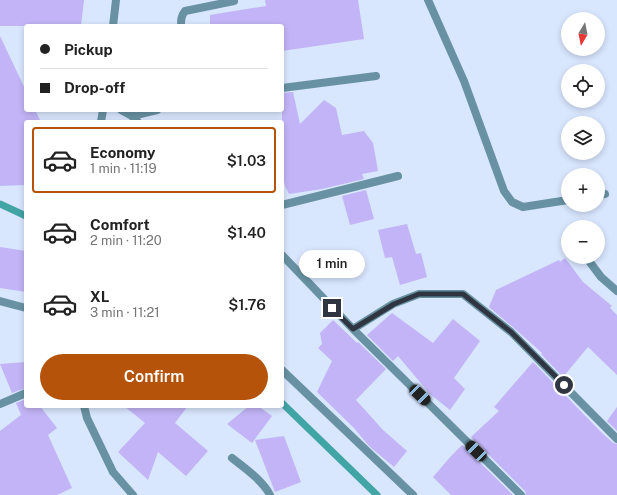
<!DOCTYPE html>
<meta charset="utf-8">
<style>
body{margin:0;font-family:"Public Sans",sans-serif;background:#f6f6f6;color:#222;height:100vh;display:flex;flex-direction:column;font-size:15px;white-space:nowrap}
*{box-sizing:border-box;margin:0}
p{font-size:13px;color:#767676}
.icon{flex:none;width:22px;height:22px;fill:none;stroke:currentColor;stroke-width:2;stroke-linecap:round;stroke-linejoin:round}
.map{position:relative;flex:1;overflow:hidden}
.sheet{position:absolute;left:24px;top:120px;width:260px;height:288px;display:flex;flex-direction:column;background:#fff;border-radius:4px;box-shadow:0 2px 6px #0003}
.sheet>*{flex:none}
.banner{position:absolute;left:24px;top:24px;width:260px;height:88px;border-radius:4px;box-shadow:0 2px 6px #0003;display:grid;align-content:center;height:88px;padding:0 16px;background:#fff}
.needle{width:26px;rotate:190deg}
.tools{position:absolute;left:561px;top:12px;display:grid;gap:8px}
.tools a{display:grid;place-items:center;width:44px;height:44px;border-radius:50%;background:#fff;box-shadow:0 2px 6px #0003;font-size:20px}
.end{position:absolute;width:18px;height:18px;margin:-9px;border:5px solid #2f3642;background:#fff;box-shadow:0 0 0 2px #fff}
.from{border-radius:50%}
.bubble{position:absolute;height:28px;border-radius:14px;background:#fff;box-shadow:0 2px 6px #0003;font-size:13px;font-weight:600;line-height:28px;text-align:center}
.car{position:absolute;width:12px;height:24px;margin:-12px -6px;border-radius:5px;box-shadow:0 0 3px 1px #0007;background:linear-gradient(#222 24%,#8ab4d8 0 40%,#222 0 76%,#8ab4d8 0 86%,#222 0)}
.banner b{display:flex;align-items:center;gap:14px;height:38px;font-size:15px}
.banner b+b{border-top:1px solid #e0e0e0}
.banner i{width:10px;height:10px;background:#222}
ul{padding:7px 0 0;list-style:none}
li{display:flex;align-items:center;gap:12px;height:66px;margin:0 8px 6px;padding:0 8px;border:2px solid transparent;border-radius:4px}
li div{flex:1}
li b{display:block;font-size:15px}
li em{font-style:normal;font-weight:600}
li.current{border-color:#b45309}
li>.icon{width:36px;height:36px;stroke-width:1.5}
.primary-button{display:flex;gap:8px;margin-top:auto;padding:8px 16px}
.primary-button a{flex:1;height:46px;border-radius:24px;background:#b45309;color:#fff;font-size:16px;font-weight:600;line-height:46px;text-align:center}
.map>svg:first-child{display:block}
</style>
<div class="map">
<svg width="617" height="495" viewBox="0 0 617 495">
<rect width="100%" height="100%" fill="#d8e6fe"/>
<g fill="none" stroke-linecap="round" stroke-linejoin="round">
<path stroke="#41a4a5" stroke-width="7" d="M0 204 26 216
M282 403 377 495"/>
</g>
<path fill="#c2b4f6" d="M0 0H84L81 26H0Z
M265 0H358L364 39 282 51V26H210V15L266 6Z
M0 36 26 91V110H35L41 122H26V185L0 186Z
M293 92 300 124 324 100 336 108 342 135 364 131 373 143 378 171 362 174 364 179 322 189 289 194 285 186 282 169V93Z
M366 190 374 219 350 225 342 196Z
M407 224 416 254 421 253 427 277 400 285 392 257 385 258 378 230Z
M0 247 26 251V292L0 288Z
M565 258 583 282 612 306 610 308 617 315V375L588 347 563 377 541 354 542 353 514 328 489 307 496 290 559 260 560 262Z
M392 313 433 343 453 319 480 341 454 378 465 389 450 410 430 394 398 356 393 361 367 335Z
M333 320 357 343 358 342 386 369 356 400 383 430 407 451 394 467 369 446 354 428 317 392 332 361 318 348 322 344 320 333Z
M26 362V388L12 393 0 364Z
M533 362 600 431 613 443 617 444V495H526L525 491 471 437 499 411 494 407Z
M26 399V406H40L57 428 48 435 72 488 57 495H0V431L21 415 16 403Z
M124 406H188L175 423 208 451 186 476 158 452 148 480 118 452 145 423Z
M249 406H258L272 416 252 443 227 424Z
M617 407V431L607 421Z
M284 436 301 482 275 492 255 440Z
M462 445 513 495H451L433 477 452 455Z"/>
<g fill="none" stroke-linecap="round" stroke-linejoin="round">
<path stroke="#6892a3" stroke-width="8" d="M428 0 464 81 504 191 512 202 523 207 568 200
M181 26C181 20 181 16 185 11L234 1
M598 196 605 194
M0 301 26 308"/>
<path stroke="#6892a3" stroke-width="8" d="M113 26 116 0
M282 88 376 76
M121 110 132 116 138 122
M132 116 157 110
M101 122 103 110
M282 205 398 176
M282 255 353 329 521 495
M586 257 601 277 617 291
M353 329 393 304 419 294H463L511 332 617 439
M282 370 413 495
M0 404 26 393
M84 406 87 418 113 472 133 495
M232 458C245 468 263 481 270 495"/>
</g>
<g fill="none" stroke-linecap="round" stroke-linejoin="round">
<path stroke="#2f3642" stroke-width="5" d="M332 308 353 329 394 304 419 294H463L511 332 564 385"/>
</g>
</svg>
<div class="tools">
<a><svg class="needle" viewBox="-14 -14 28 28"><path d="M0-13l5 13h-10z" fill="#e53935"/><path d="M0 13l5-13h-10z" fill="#767676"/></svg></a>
<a><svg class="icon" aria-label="locate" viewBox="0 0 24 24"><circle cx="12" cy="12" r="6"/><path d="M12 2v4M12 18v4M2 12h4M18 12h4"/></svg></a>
<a><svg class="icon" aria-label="layers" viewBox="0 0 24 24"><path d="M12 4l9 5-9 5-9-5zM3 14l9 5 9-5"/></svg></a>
<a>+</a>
<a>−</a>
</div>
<i class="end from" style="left:564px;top:385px"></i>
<i class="end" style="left:332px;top:308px"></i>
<div class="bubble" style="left:299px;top:250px;width:66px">1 min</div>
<i class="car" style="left:420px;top:395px;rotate:134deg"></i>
<i class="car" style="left:476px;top:451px;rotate:314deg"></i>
<div class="banner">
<b><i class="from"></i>Pickup</b>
<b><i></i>Drop-off</b>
</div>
<section class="sheet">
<ul>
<li class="current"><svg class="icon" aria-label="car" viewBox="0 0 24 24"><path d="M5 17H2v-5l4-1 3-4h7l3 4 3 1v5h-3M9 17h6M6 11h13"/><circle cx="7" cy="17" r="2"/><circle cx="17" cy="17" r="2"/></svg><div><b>Economy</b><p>1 min · 11:19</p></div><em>$1.03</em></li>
<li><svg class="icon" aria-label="car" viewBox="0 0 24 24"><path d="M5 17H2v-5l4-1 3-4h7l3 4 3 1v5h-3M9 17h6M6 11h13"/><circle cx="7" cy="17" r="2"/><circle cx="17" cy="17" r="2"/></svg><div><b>Comfort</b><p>2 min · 11:20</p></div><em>$1.40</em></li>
<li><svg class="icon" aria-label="car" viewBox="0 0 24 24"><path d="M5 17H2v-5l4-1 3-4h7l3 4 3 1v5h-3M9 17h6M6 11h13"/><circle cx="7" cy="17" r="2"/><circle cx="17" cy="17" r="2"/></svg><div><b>XL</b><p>3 min · 11:21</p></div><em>$1.76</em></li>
</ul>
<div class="primary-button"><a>Confirm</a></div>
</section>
</div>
